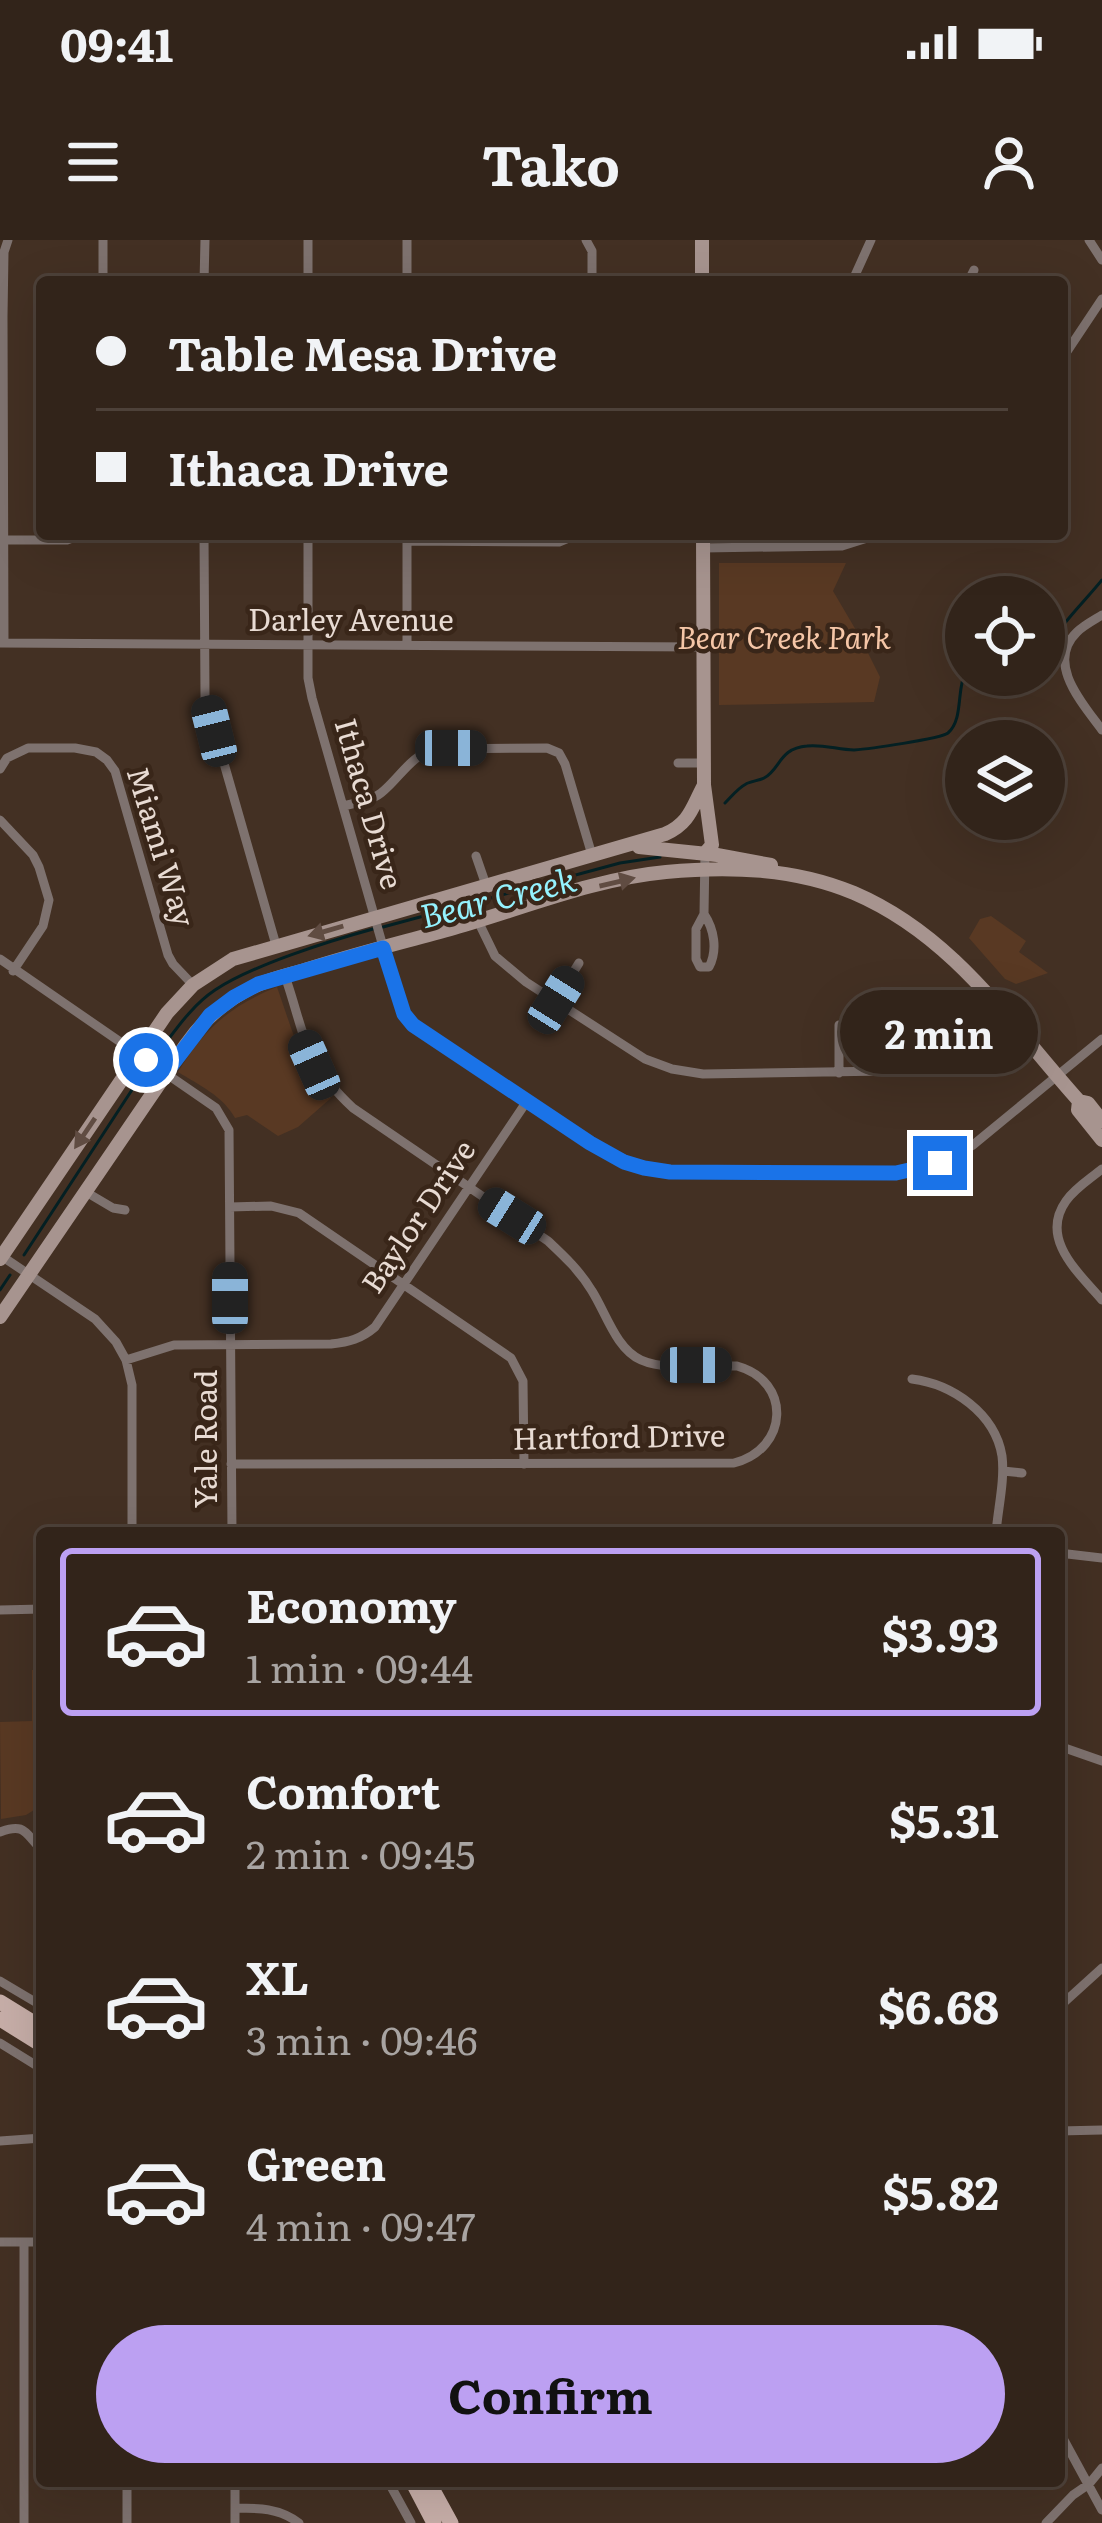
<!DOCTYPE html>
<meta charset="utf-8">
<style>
body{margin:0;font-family:Literata,serif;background:#3a2c23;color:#f1f3f6;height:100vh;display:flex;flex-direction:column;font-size:45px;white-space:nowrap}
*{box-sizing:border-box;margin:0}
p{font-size:39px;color:#a8a4a2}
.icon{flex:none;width:66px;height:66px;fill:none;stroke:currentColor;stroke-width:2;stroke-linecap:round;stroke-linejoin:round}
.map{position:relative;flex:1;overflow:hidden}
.sheet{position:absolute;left:36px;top:1287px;width:1029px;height:960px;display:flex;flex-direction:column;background:#32241a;border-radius:12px;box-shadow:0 12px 48px #0002,0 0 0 3px #4d4139}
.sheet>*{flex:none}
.hud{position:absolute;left:36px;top:36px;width:1032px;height:264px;border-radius:12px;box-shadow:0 12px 48px #0002,0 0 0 3px #4d4139;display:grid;align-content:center;height:264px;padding:0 60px;background:#32241a}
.buttons{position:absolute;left:945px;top:336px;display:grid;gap:24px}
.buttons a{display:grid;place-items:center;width:120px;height:120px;border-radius:50%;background:#32241a;box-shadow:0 12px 48px #0002,0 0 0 3px #4d4139;font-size:60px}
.end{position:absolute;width:54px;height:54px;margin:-27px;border:15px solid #1a73e8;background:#fff;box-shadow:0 0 0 6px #fff}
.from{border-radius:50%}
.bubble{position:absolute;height:84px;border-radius:42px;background:#32241a;box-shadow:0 12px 48px #0002,0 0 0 3px #4d4139;font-size:39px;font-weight:700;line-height:84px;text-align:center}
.car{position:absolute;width:36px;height:72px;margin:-36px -18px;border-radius:15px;box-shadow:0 0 9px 3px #0007;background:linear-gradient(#222 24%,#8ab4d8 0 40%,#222 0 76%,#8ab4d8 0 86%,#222 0)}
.hud b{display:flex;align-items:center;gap:42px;height:114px;font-size:45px}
.hud b+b{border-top:3px solid #4d4139}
.hud i{width:30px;height:30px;background:#f1f3f6}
ul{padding:21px 0 0;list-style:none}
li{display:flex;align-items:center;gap:36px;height:168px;margin:0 24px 18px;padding:0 36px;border:6px solid transparent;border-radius:12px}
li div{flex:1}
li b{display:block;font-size:45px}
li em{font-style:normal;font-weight:700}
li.current{border-color:#bca0f2}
li>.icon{width:108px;height:108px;stroke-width:1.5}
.primary-button{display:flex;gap:24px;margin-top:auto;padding:24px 60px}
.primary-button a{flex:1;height:138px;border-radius:72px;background:#bca0f2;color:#111;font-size:48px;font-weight:700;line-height:138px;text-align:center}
.status{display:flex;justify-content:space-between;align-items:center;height:84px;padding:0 60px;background:#32241a;direction:ltr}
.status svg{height:33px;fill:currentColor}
header{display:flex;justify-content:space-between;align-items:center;height:156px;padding:0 60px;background:#32241a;font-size:54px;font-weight:700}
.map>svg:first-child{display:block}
</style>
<div class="status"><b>09:41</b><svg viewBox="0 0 49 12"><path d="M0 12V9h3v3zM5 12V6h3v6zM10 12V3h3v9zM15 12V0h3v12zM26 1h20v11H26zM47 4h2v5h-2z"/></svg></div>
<header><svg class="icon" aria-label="menu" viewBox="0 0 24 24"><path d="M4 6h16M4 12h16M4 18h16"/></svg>Tako<svg class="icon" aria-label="person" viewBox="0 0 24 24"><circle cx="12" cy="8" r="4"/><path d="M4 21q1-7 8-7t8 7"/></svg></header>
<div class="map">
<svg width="1102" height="2283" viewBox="0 0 1102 2283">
<rect width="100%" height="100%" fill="#433023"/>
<path fill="#593923" d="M719 323H846L833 351 860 397 880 437 874 462 719 465Z
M991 676 1026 701 1019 712 1048 733 1016 744 1005 739 969 698 980 679Z
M277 747C291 786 301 828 331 858L298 887 278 896 247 875 235 878C223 856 199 845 178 832 205 788 230 766 277 747Z
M32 1430H42V1565L26 1575 1 1579 0 1482 32 1481Z"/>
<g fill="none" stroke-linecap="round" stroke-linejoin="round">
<path stroke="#042023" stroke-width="3" d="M1044 403H1050C1065 380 1084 362 1102 340
M725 563C731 557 738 548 746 544 748 542 761 540 764 538 780 530 779 508 807 506 823 504 839 510 854 510 868 509 940 499 948 493 964 479 956 448 966 431
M383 687 620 623 660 617
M158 813C175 791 191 766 215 750 253 725 329 701 373 689
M24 1015 143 833
M0 1050 10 1035"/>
<path stroke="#7e726f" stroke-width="9" d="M586 0 592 11V42
M1089 0 1102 20
M103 42V0
M204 42 205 0
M308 42V0
M407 42V0
M852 42 871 0
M968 42 974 30
M1062 119 1102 59
M204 294 205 457 276 705
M308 294V438L312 458 386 717 404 774 413 785 589 903 644 928 671 932 896 933 940 924 973 905 1102 799
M3 300H67L83 294
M407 301 559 302 578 294
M703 308 842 306 880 294
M1102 375C1094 380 1084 385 1077 392 1045 423 1083 464 1102 490
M0 403 703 407
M4 403 3 77 4 12 8 0
M407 405V294
M678 523H704
M0 529 7 518 28 508H75L96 512 107 520 115 531 168 715 173 724 193 745
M343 566C355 563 371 561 381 553 399 539 410 516 434 509L547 508 559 513 565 524 592 615
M0 580 33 615 39 627 49 660 43 686 13 731
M476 616 486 645
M704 674C714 689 718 710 709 727H700L696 719V689L704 674 705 613
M478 681 495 716 526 742 645 819 672 829 703 834 886 831 923 816 993 763
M0 719 216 868 229 890 232 1293
M556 760 579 723
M839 785V833
M1102 929C1090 939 1075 948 1066 961 1039 999 1079 1033 1102 1060
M86 952 113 968 125 970
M230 967 271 966 299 973 511 1118 523 1141 524 1224
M0 1015 95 1079 116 1102 126 1120 132 1145V1293
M126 1120 174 1105 331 1104C349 1102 361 1099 375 1087L527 861
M912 1139C952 1144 995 1173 1002 1216 1005 1240 998 1268 996 1293
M231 1224 734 1223C789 1209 792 1141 737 1126 710 1125 665 1131 641 1120 616 1109 606 1073 592 1051 580 1031 565 1017 548 1001L353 868C302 820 306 797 285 736
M1003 1231 1022 1233
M1059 1313 1102 1318
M0 1370 42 1369
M1059 1506 1102 1521
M0 1592C26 1582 25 1594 42 1610
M0 1741 42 1766
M1059 1767 1102 1728
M0 1803 42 1829
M1059 1891 1102 1890
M0 1901 42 1898
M0 2002H42
M24 2002V2283
M1059 2191 1102 2270
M388 2241 411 2283
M235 2268C259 2268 279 2268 299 2283
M127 2283V2241
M235 2283V2241
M1046 2283 1073 2255 1089 2244 1102 2228"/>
<path stroke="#a7948f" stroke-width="14" d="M702 0V42
M703 294 704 545 712 605 705 613
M639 607 717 615 771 625
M1079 861 1078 870 1102 900
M0 1019 167 773 193 745 233 719 665 594C690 583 692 567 704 545
M0 1077 185 806C203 780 224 761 253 747 269 739 288 735 305 730 354 714 404 702 454 688 521 669 597 638 666 632 729 626 794 628 854 653 954 696 1009 783 1079 861L1088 863 1102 881"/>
<path stroke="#c7aea8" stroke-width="15" d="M0 1762 42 1788
M0 1779 42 1805
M412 2241 434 2283
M428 2241 451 2283"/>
</g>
<defs><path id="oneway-solid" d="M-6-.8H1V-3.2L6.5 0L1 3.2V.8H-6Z" transform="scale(3)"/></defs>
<g fill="#604c42">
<use href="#oneway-solid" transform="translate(617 642) rotate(-13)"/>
<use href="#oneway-solid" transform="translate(326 691) rotate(164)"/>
<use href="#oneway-solid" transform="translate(85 893) rotate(124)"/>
</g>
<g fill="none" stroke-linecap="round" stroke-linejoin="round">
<path stroke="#1a73e8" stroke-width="15" d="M146 820 165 834 210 775 234 757 258 744 383 708 404 774 413 785 590 903 624 922 644 928 670 932 896 933 940 923"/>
</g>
<g text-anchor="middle" stroke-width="9" stroke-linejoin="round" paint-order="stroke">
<g font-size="30" fill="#e8dbd3" stroke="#392619">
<text x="351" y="391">Darley Avenue</text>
<text transform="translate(368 564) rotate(74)" y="10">Ithaca Drive</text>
<text transform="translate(160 607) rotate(73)" y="10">Miami Way</text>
<text transform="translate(419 977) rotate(-56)" y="10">Baylor Drive</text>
<text transform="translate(619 1198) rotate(-1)" y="10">Hartford Drive</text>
<text transform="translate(207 1199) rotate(-90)" y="10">Yale Road</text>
</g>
<g font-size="30" font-style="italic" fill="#f5c6a7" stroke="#392619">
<text x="784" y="409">Bear Creek Park</text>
</g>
<g font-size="33" font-style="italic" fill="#94f2fe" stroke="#392619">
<text transform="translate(498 658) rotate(-14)" y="12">Bear Creek</text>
</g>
</g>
</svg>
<div class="buttons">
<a><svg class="icon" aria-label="locate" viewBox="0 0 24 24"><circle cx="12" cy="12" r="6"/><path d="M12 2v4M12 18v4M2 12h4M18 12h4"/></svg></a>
<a><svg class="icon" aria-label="layers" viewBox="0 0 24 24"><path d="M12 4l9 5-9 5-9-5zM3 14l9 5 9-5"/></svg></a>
</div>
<i class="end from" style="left:146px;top:820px"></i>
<i class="end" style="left:940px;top:923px"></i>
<div class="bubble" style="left:840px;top:750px;width:198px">2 min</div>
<i class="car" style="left:214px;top:491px;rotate:346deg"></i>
<i class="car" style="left:451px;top:508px;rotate:90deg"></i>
<i class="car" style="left:556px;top:760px;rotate:32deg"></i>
<i class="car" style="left:314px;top:825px;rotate:336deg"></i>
<i class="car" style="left:512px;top:976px;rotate:302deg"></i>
<i class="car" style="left:230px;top:1058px;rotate:0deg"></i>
<i class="car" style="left:696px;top:1125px;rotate:90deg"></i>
<div class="hud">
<b><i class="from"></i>Table Mesa Drive</b>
<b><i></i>Ithaca Drive</b>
</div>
<section class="sheet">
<ul>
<li class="current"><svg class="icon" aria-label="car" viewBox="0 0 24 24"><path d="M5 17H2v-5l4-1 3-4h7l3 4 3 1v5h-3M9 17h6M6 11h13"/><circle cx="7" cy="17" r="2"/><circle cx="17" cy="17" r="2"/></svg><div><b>Economy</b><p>1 min · 09:44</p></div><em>$3.93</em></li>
<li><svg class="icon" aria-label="car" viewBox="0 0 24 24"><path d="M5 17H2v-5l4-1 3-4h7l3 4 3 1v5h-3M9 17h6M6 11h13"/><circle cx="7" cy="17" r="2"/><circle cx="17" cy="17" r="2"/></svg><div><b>Comfort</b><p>2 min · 09:45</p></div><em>$5.31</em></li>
<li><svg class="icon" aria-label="car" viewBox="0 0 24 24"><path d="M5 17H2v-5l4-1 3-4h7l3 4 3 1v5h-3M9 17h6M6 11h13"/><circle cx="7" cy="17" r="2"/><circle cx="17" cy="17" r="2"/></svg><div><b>XL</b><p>3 min · 09:46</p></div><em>$6.68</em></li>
<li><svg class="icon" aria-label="car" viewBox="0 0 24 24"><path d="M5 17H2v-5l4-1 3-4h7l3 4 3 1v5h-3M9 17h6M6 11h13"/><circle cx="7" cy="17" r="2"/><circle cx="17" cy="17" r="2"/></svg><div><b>Green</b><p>4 min · 09:47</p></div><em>$5.82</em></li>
</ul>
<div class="primary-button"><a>Confirm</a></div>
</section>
</div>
